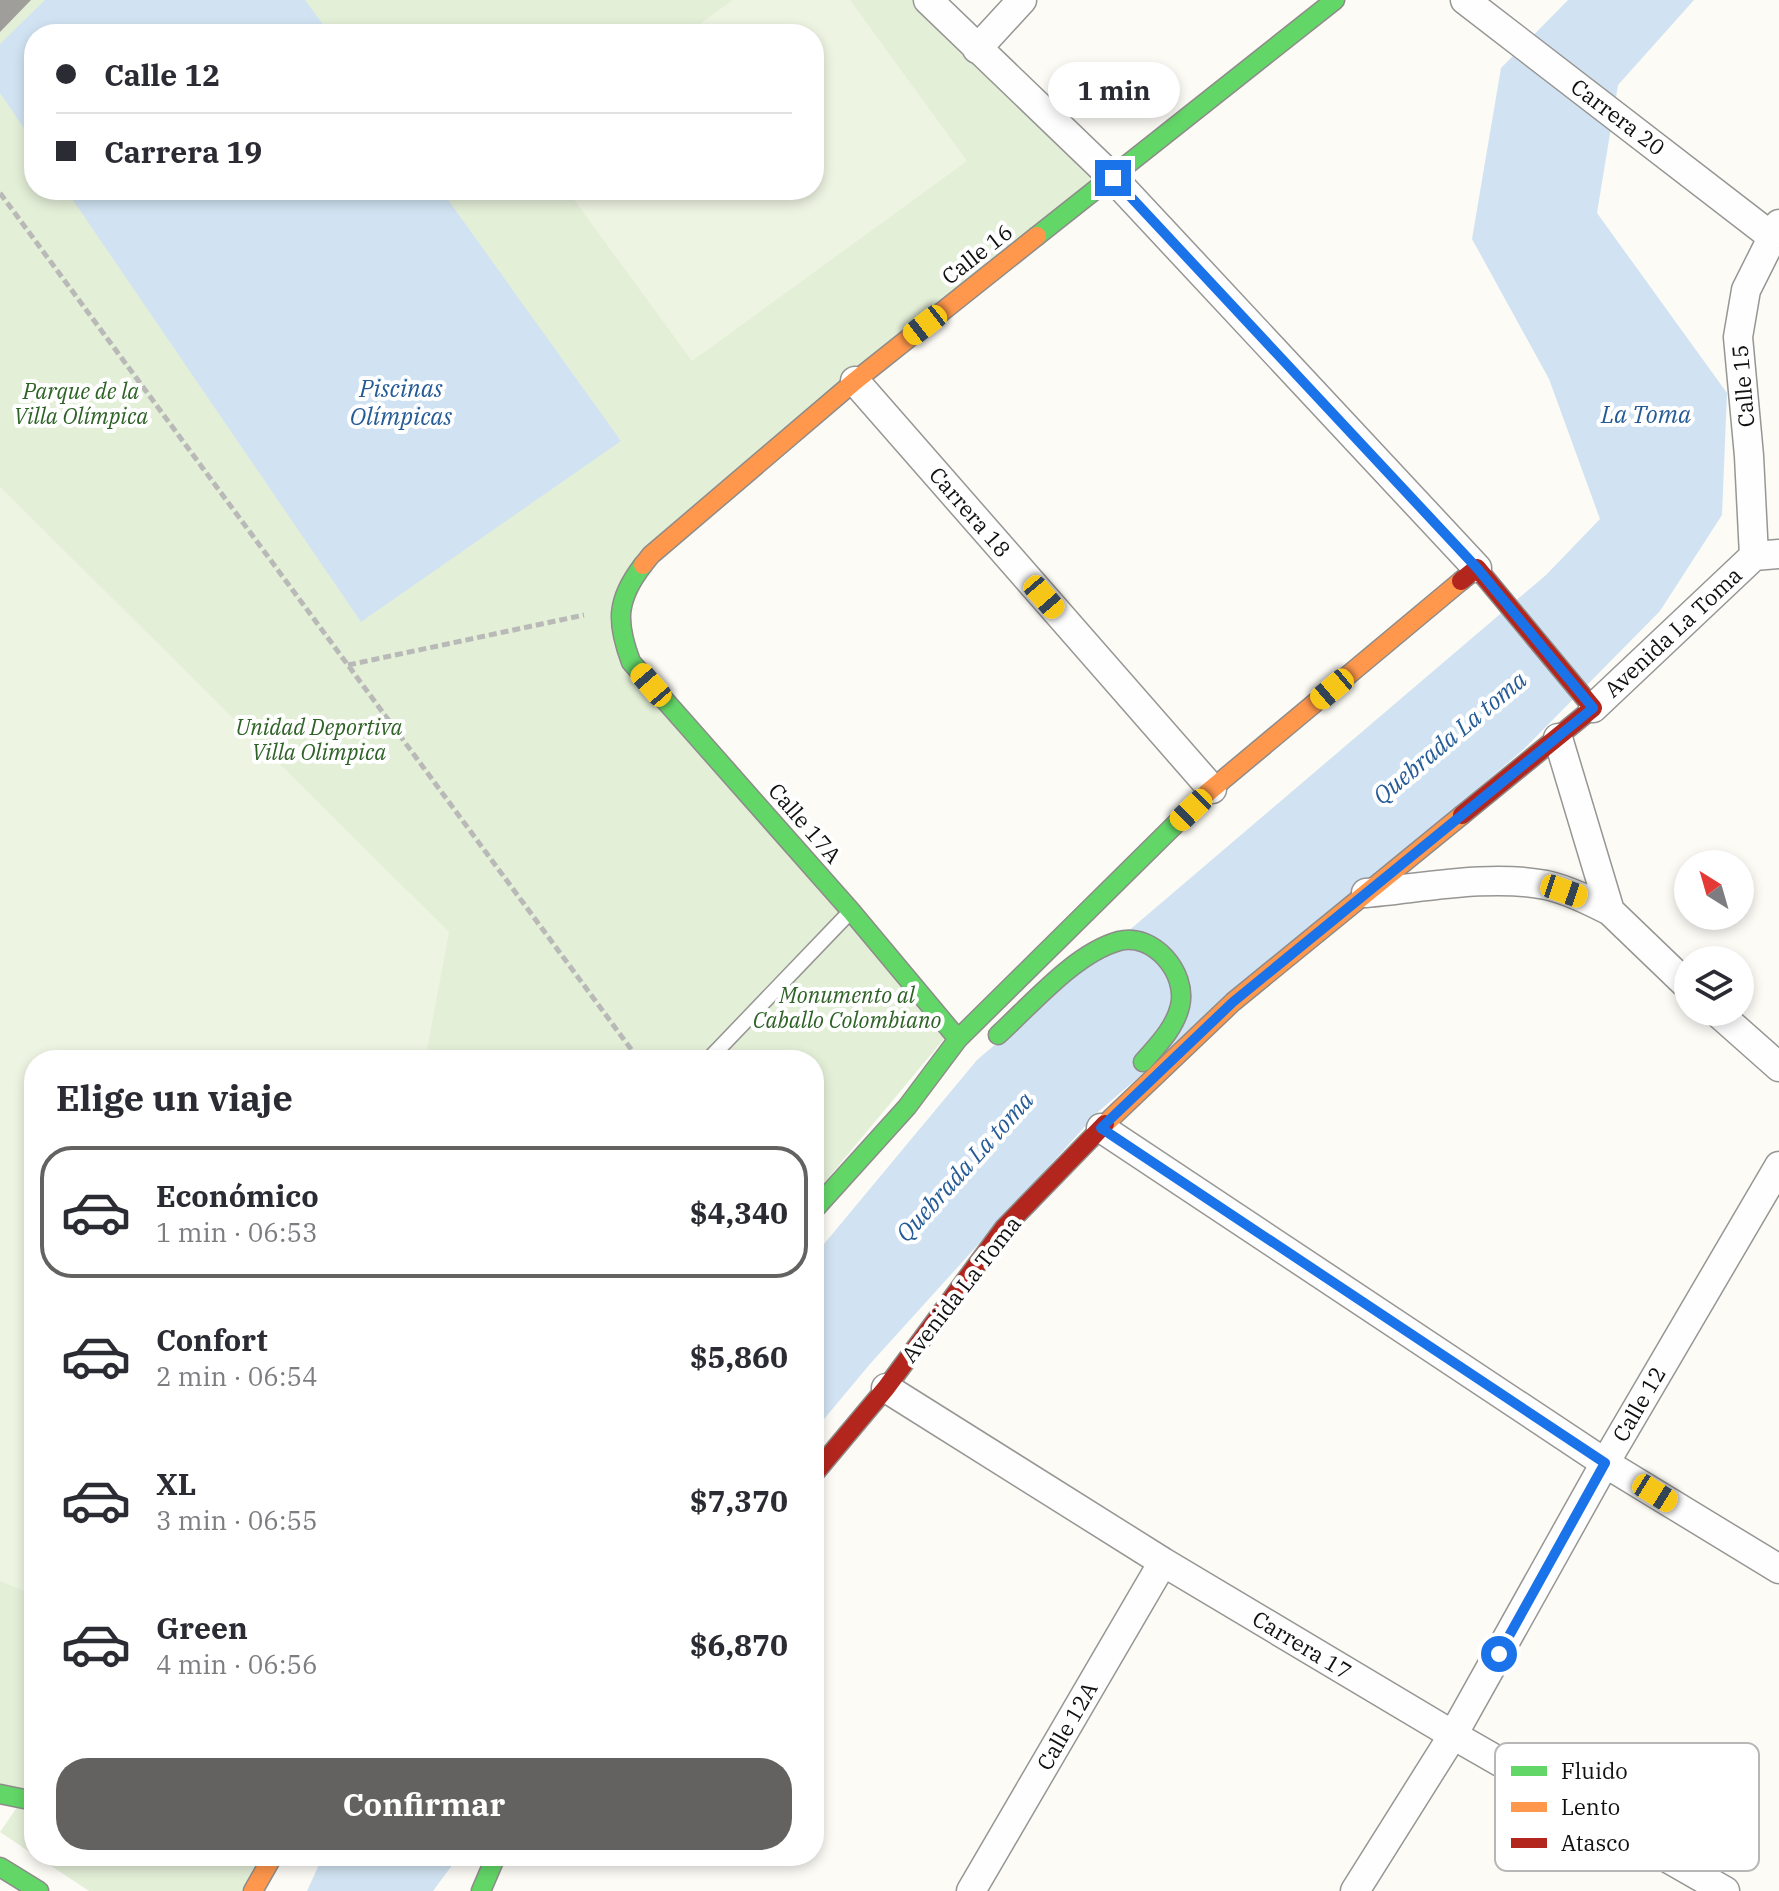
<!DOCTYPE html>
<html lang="es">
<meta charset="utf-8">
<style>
body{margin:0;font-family:"IBM Plex Serif",serif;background:#f2f2f3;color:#2b2b33;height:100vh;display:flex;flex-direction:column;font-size:30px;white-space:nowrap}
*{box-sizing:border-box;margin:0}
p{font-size:26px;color:#7c7c81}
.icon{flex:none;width:44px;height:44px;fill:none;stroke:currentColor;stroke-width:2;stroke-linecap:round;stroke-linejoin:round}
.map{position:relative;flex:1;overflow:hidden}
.panel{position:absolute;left:24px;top:1050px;width:800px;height:816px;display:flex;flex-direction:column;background:#fff;border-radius:32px;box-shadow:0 4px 12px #0003}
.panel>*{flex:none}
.banner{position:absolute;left:24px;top:24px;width:800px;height:176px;border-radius:32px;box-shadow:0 4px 12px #0003;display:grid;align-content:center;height:176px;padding:0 32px;background:#fff}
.needle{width:52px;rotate:323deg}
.tools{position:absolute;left:1674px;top:850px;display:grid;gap:16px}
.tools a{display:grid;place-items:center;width:80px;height:80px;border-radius:50%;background:#fff;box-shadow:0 4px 12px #0003;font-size:40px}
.end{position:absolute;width:36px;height:36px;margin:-18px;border:10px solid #1a73e8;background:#fff;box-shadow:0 0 0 4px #fff}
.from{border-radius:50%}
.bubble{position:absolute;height:56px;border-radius:28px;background:#fff;box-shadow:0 4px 12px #0003;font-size:26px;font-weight:800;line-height:56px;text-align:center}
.car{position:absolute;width:24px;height:48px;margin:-24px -12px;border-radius:10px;box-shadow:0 0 6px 2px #0007;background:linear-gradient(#f5c518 24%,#345 0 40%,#f5c518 0 76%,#345 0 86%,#f5c518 0)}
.banner b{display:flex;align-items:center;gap:28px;height:76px;font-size:30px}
.banner b+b{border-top:2px solid #e1e1e2}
.banner i{width:20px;height:20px;background:#2b2b33}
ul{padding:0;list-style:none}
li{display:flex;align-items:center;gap:24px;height:132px;margin:0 16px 12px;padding:0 16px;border:4px solid transparent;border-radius:32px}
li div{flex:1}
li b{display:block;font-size:30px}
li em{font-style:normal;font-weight:800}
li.on{border-color:#636260}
li>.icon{width:72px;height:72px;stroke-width:1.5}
h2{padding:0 32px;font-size:36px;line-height:96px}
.primary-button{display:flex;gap:16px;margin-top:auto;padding:16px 32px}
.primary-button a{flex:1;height:92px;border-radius:32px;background:#636260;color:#fff;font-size:32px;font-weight:800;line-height:92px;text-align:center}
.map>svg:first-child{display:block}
</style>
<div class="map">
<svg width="1779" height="1891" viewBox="0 0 1779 1891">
<rect width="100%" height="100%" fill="#fcfbf6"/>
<path fill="#e4efd8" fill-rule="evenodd" d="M0 0H928L1113 178 652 555 621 636 948 1034 814 1195V1060H34V1855L0 1832 22 1800 0 1794ZM34 34H814V190H34Z
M36 1856H281L261 1891H89Z"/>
<path fill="#eef4e2" d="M733 0H850L967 161 692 361 567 190H814V34H686Z
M0 487 449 932 425 1060H34V1595L0 1581Z"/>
<path fill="#d1e3f2" d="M45 0H305L330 34H34V143L0 93V44Z
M1568 0H1694L1618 85 1597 213 1727 393 1722 515 1660 611 1524 749 1099 1111 870 1364 814 1431V1256L977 1060 1546 575 1600 519 1549 379 1472 239 1501 68Z
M66 190H441L621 441 361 622Z
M323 1856H459L433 1891H307Z"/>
<path fill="#a09e9b" d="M0 0H31L0 32Z"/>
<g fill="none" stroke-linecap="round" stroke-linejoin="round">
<defs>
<path id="lane" d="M708 1060 849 913"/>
<path id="street" d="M928 0 1113 178 1477 568
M1465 0 1771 236
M977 49 1022 0
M855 381 1212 789
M1754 556 1749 456 1738 337 1746 290 1779 224
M1754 556 1779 554
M1593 708 1754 556
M1558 738 1610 911 1688 986
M1366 893C1423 888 1490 874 1546 885 1568 890 1590 901 1610 911
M1717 1012 1779 1067
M1101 1128 1605 1463 1779 1569
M886 1388 1163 1562 1453 1735 1725 1891
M971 1891 1163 1562
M1355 1891 1453 1735 1605 1463 1779 1166"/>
<path id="fast" d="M1037 236 1335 0
M643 565C616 600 616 622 631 662L851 911 958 1039
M998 1035C1031 1005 1075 953 1119 941 1153 932 1188 973 1180 1006 1175 1028 1157 1046 1143 1062
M814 1210 907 1107 958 1039 1207 793
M0 1794 34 1801
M0 1867 39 1891
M481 1891 496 1856"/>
<path id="slow" d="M643 565 651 555 855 381 1037 236
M1207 793 1461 581
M1105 1124 1233 1002 1462 815
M253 1891 273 1856"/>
<path id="jam" d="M1461 581 1477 568 1593 708 1462 815
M814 1474 886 1388 1004 1228 1105 1124"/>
</defs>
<use href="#lane" stroke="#969694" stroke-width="17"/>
<use href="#street" stroke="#969694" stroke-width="31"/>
<use href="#fast" stroke="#8d8c8a" stroke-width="21"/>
<use href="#slow" stroke="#8d8c8a" stroke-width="21"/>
<use href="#jam" stroke="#8d8c8a" stroke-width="21"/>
<path stroke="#b9b9b8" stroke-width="5" stroke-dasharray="8 4" stroke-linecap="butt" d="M0 193 639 1060
M348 665 584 615"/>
<use href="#lane" stroke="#fffefe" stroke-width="14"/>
<use href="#street" stroke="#fffefe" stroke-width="28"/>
<use href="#fast" stroke="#63d668" stroke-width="18"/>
<use href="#slow" stroke="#ff974d" stroke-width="18"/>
<use href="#jam" stroke="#b3261e" stroke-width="18"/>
</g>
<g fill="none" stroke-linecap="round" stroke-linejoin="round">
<path stroke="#1a73e8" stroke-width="10" d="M1113 178 1477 568 1593 708 1233 1002 1101 1128 1605 1463 1499 1654"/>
</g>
<g text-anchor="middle" stroke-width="8" stroke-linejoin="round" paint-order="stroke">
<g font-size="22" fill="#101010" stroke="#fff">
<text transform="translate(1618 117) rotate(37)" y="8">Carrera 20</text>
<text transform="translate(977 254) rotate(-38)" y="8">Calle 16</text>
<text transform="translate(1743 386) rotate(-95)" y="8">Calle 15</text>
<text transform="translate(970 512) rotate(49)" y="8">Carrera 18</text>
<text transform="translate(1673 632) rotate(-43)" y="8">Avenida La Toma</text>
<text transform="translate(805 823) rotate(49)" y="8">Calle 17A</text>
<text transform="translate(961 1289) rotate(-52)" y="8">Avenida La Toma</text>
<text transform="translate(1639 1404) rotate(-60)" y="8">Calle 12</text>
<text transform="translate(1302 1645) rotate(31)" y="8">Carrera 17</text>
<text transform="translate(1067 1726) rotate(-60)" y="8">Calle 12A</text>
</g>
<g font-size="22" font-style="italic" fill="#2e6226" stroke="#fff">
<text x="81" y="399">Parque de la<tspan x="81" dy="25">Villa Olímpica</tspan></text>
<text x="319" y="735">Unidad Deportiva<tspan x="319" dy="25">Villa Olimpica</tspan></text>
<text x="847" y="1003">Monumento al<tspan x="847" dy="25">Caballo Colombiano</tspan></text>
</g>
<g font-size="24" font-style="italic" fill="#255b96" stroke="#fff">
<text x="401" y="397">Piscinas<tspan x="401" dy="28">Olímpicas</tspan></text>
<text x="1646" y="423">La Toma</text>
<text transform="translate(1450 738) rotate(-40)" y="8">Quebrada La toma</text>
<text transform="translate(965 1167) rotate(-48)" y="8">Quebrada La toma</text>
</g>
</g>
<rect x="1495" y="1743" width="264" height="128" rx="12" fill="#fff" stroke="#b7b7b7" stroke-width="2"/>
<rect x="1511" y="1766" width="36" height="10" fill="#63d668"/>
<rect x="1511" y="1802" width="36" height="10" fill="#ff974d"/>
<rect x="1511" y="1838" width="36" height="10" fill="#b3261e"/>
<g font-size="22" fill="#101010">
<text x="1561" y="1779">Fluido</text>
<text x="1561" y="1815">Lento</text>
<text x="1561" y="1851">Atasco</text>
</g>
</svg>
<div class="tools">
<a><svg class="needle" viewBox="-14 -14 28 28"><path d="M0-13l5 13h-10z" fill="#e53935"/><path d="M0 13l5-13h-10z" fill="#7c7c81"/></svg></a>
<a><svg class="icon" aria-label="layers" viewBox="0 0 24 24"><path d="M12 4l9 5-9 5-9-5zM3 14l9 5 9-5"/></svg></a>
</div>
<i class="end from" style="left:1499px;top:1654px"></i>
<i class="end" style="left:1113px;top:178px"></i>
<div class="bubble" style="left:1048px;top:62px;width:132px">1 min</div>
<i class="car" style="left:925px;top:325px;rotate:232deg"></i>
<i class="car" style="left:1044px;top:597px;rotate:139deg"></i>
<i class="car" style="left:651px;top:685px;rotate:319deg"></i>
<i class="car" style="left:1332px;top:689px;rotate:230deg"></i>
<i class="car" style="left:1191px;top:810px;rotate:226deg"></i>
<i class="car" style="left:1564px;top:891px;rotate:109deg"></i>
<i class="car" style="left:1655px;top:1493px;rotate:122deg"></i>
<div class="banner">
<b><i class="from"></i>Calle 12</b>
<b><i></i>Carrera 19</b>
</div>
<section class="panel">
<h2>Elige un viaje</h2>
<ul>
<li class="on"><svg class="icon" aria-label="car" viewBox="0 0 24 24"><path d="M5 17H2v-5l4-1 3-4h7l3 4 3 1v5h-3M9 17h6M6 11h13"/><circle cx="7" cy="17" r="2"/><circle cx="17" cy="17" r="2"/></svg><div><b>Económico</b><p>1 min · 06:53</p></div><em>$4,340</em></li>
<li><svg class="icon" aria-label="car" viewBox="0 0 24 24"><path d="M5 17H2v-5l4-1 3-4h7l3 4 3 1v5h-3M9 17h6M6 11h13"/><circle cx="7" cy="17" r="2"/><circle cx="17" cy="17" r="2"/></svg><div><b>Confort</b><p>2 min · 06:54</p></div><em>$5,860</em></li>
<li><svg class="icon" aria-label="car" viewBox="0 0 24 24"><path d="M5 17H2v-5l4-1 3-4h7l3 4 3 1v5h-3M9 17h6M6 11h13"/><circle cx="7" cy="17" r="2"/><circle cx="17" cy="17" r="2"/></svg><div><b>XL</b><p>3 min · 06:55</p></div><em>$7,370</em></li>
<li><svg class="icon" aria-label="car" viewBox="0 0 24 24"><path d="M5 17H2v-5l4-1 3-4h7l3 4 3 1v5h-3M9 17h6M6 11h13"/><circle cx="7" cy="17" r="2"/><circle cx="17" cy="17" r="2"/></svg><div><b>Green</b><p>4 min · 06:56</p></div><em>$6,870</em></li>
</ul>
<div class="primary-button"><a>Confirmar</a></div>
</section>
</div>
